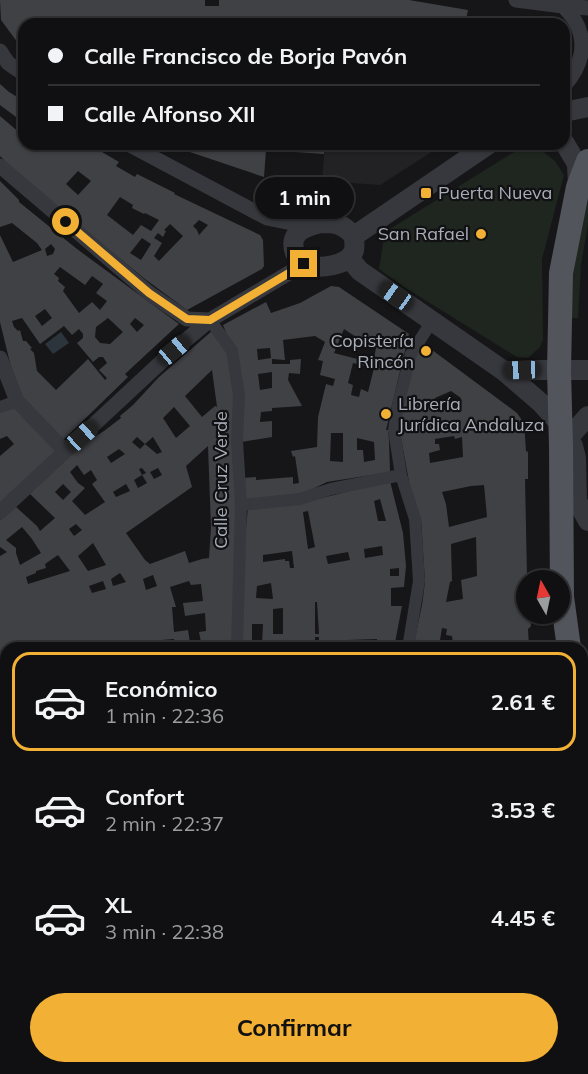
<!DOCTYPE html>
<html lang="es">
<meta charset="utf-8">
<style>
body{margin:0;font-family:Mulish,sans-serif;background:#1e1e20;color:#f1f3f6;height:100vh;display:flex;flex-direction:column;font-size:22px;white-space:nowrap}
*{box-sizing:border-box;margin:0}
p{font-size:20px;color:#9c9d9f}
.icon{flex:none;width:33px;height:33px;fill:none;stroke:currentColor;stroke-width:2;stroke-linecap:round;stroke-linejoin:round}
.map{position:relative;flex:1;overflow:hidden}
.panel{position:absolute;left:0px;top:642px;width:588px;height:432px;display:flex;flex-direction:column;background:#101012;border-radius:18px 18px 0 0;box-shadow:0 2px 4px #0004,0 0 0 2px #303032}
.panel>*{flex:none}
.hud{position:absolute;left:18px;top:18px;width:552px;height:132px;border-radius:18px;box-shadow:0 2px 4px #0004,0 0 0 2px #303032;display:grid;align-content:center;height:132px;padding:0 30px;background:#101012}
.needle{width:39px;rotate:351deg}
.tools{position:absolute;left:516px;top:570px;display:grid;gap:12px}
.tools a{display:grid;place-items:center;width:54px;height:54px;border-radius:50%;background:#101012;box-shadow:0 2px 4px #0004,0 0 0 2px #303032;font-size:30px}
.end{position:absolute;width:27px;height:27px;margin:-14px;border:8px solid #f2b134;background:#111;box-shadow:0 0 0 3px #111}
.from{border-radius:50%}
.bubble{position:absolute;height:42px;border-radius:21px;background:#101012;box-shadow:0 2px 4px #0004,0 0 0 2px #303032;font-size:20px;font-weight:700;line-height:42px;text-align:center}
.car{position:absolute;width:18px;height:36px;margin:-18px -9px;border-radius:8px;box-shadow:0 0 4px 2px #0007;background:linear-gradient(#222 24%,#8ab4d8 0 40%,#222 0 76%,#8ab4d8 0 86%,#222 0)}
.hud b{display:flex;align-items:center;gap:21px;height:57px;font-size:22px}
.hud b+b{border-top:2px solid #303032}
.hud i{width:15px;height:15px;background:#f1f3f6}
ul{padding:10px 0 0;list-style:none}
li{display:flex;align-items:center;gap:18px;height:99px;margin:0 12px 9px;padding:0 18px;border:3px solid transparent;border-radius:18px}
li div{flex:1}
li b{display:block;font-size:22px}
li em{font-style:normal;font-weight:700}
li.active{border-color:#f2b134}
li>.icon{width:54px;height:54px;stroke-width:1.5}
.primary-button{display:flex;gap:12px;margin-top:auto;padding:12px 30px}
.primary-button a{flex:1;height:69px;border-radius:36px;background:#f2b134;color:#111;font-size:24px;font-weight:700;line-height:69px;text-align:center}
.map>svg:first-child{display:block}
</style>
<div class="map">
<svg width="588" height="1074" viewBox="0 0 588 1074">
<rect width="100%" height="100%" fill="#161618"/>
<path fill="#222225" d="M325 144H444L380 185 322 181Z"/>
<path fill="#1e261f" d="M522 147 540 149 555 161 564 175 542 259 543 340 540 347 528 358 517 357 404 287 379 269 385 232Z
M588 194V224L581 265 578 318H569L574 257Z"/>
<path fill="#2c353c" d="M61 332 69 343 53 354 45 344Z"/>
<path fill="#404145" fill-rule="evenodd" d="M0 0H205V6H219V0H409L468 10 465 24H360L348 22V24H24V49L15 39 1 20Z
M0 84 9 92 24 101V123L0 105Z
M0 116 21 134 24 130V144H94L98 147 97 149 119 162 116 166 135 177 137 174 175 193 174 194 260 235 263 240 264 266 262 269 187 310 145 279 26 182 0 156ZM78 171 91 181 78 195 66 184ZM120 197 133 205 132 208 144 214 145 213 159 220 151 231 141 225 133 235 107 215ZM199 220 208 225 199 235 197 230 193 226ZM170 224 183 236 159 261 154 256 162 243 154 238 158 233 163 237 166 231 164 230ZM142 238 151 244 141 260 130 253Z
M166 144H325L324 154 266 150 264 177Z
M0 181 19 200V202L77 249 179 324 125 374 128 377 61 442 24 403 10 363 0 322V235L13 262 42 250 37 243 12 223 0 227ZM51 244 55 249 53 254 47 256 45 249ZM60 267 85 285 92 276 103 284 96 293 107 301 100 310 92 302 79 313 63 291 65 287 58 281 59 278 54 274ZM45 309 52 318 42 326 35 316ZM22 318 40 344 64 326 72 335 79 329 83 334V338L77 343 93 362 99 357H103L107 363 99 370 107 378 105 380 88 359 56 390 37 371 34 353 30 349 32 348 26 341H23L20 330 18 331 14 327 12 321ZM108 318 123 332 110 344 100 343 95 337 96 327ZM135 318 144 325 137 332 130 324Z
M331 286 339 287 409 334 386 430H388L389 440 390 472 327 482 300 495 242 502V478L256 477V480L293 477V484L299 483 295 456 293 457 291 451 317 447 318 417 326 384 333 386 335 379 320 375 323 361 318 360 325 342 315 336 283 340 285 360 272 359V364H290V360L301 359 300 374 289 373 288 380 302 406 272 408V411L261 412 260 422 272 421V437L241 442 231 345 223 325 266 302 271 313 300 303ZM344 329 371 347 376 348 373 363 334 353ZM270 348 271 358 258 360 257 349ZM353 363 374 368 368 392 361 389 359 397 351 395 353 385 348 383ZM272 372V388L260 390 258 374ZM331 433H343V462L330 461ZM357 438 374 442 375 460 364 462 363 450H357Z
M212 331 231 353 236 394 237 481 234 648H175L174 639 62 648H6V719L0 722V556L7 552 0 547V520L15 506 37 526 40 531 55 518 29 493 83 444 104 431 121 418 120 416 133 405 159 377ZM212 370 217 407 215 406 202 417 185 396ZM174 407 190 426 176 438 163 418ZM137 437 145 444 153 437 162 452 157 454 145 444 140 449 132 442ZM208 446 211 527 209 558 202 559 189 563 185 551 150 564 145 560 126 533 192 487 186 466ZM119 449 125 454 111 463 107 457ZM77 465 84 475 91 470 97 480 92 484 105 502 85 515 72 501 85 488 78 483 70 472ZM142 468 146 473 142 475 147 483 138 488 134 480 142 475 139 469ZM158 468 162 475 154 479 150 472ZM63 484 71 492 63 500 55 492ZM126 484 130 491 116 497 113 492ZM76 524 82 530 74 536 69 529ZM22 527 32 539 41 553 20 565 16 553V548L6 540ZM93 543 106 565 88 571 78 556ZM58 555 70 571 28 584 26 577 36 573V571L46 568 45 564ZM120 573 126 582 113 586 111 579ZM153 575 157 586 146 590 143 579ZM103 581 106 589 92 593 89 586ZM189 581 191 585 201 584 203 601 183 603 185 616 205 613 206 631 199 632 201 642 190 643 188 630 174 632 172 607H176L170 587Z
M424 344 517 413 524 423 526 451 528 452V479H525L527 576H530V580H526V614L530 617 531 626 528 629 529 648H413L422 605 425 582 421 519 410 487 399 427 412 359ZM451 391 461 398 456 406 438 412 435 398ZM454 436 455 439 462 437 463 457 430 463 429 453 440 450 439 444H435V439ZM484 485 487 517 449 527 446 504 442 492 471 486ZM476 537 477 576 461 580 463 599 446 602 450 582 452 581 451 544ZM442 628 447 629 446 635 452 636 453 645 439 646Z
M15 406 57 451 0 503V456L14 444 7 436 0 439V412Z
M390 481 403 533 406 566 404 587 391 588V606H402L394 648H372L377 642V639L319 641V637H315V648H240L239 600 248 507 314 500ZM380 499 386 521H378L374 501ZM308 511 315 547 308 549 303 512ZM382 546 383 555 365 558 364 549ZM292 551 294 568H290L289 561H285V559L263 562V555ZM348 552 350 560 328 564 326 556ZM399 568V576H390V569ZM271 583 273 599 256 598 257 586ZM315 602H317L319 634H315ZM283 608V634H273V609ZM252 624H263L262 644H252Z
M6 735V758L3 759 6 765V791L0 779V738Z
M6 811V965L0 948V813Z
M0 971H3L6 981V1041L0 1042V1027L5 1026 0 1006Z
M6 1067 52 1068V1074H0V1068Z
M137 1068H240V1074H192L191 1072 172 1074H137Z
M328 1068H359V1074H327Z
M364 1068H401V1074H364Z
M422 1068H455V1074H422Z
M486 1068H546V1074H486Z"/>
<g fill="none" stroke-linecap="round" stroke-linejoin="round">
<path stroke="#37383d" stroke-width="12" d="M210 320 232 351 239 395 237 441 241 505 237 648
M0 407 17 401
M241 505 300 499 331 489 401 475
M408 648 419 581 415 519 401 475 394 430 398 405 411 354 432 321
M0 733 6 730
M0 787 6 799
M0 810 6 808
M2 968 6 974
M277 1074V1068
M362 1074V1068"/>
<path stroke="#37383d" stroke-width="15" d="M516 0 563 6 588 8
M563 6C588 30 588 59 564 86
M0 51 8 63 24 74
M128 144 267 218 306 226
M0 166 149 293 187 319 210 320
M0 358 17 401 65 451
M0 512 174 350 210 320 304 264"/>
<path stroke="#37383d" stroke-width="20" d="M564 112 588 107
M564 142 577 164 578 187
M321 223C336 223 343 224 354 236 354 240 355 246 354 250 350 266 317 270 304 264 300 262 297 257 295 253 288 233 304 227 321 223Z
M354 236 489 144
M349 258 360 271 504 371 541 403 561 425 573 446 576 458 577 501 588 521
M504 371 540 370H588
M561 446 588 416"/>
<path stroke="#53555c" stroke-width="24" d="M569 648 562 597 561 446 559 370 561 273 578 187 588 161
M576 1068V1074"/>
</g>
<g fill="none" stroke-linecap="round" stroke-linejoin="round">
<path stroke="#f2b134" stroke-width="8" d="M66 222 149 293 187 319 210 320 304 264"/>
</g>
<g fill="#f2b134" stroke="#111113" stroke-width="2">
<rect x="420" y="187" width="12" height="12" rx="3"/>
<circle cx="481" cy="234" r="6"/>
<circle cx="426" cy="351" r="6"/>
<circle cx="386" cy="414" r="6"/>
</g>
<g text-anchor="middle" stroke-width="4.5" stroke-linejoin="round" paint-order="stroke">
<g font-size="18" fill="#a8adb8" stroke="#111113" text-anchor="start">
<text x="438" y="199">Puerta Nueva</text>
<text x="469" y="240" text-anchor="end">San Rafael</text>
<text x="414" y="347" text-anchor="end">Copistería<tspan x="414" dy="21">Rincón</tspan></text>
<text x="398" y="410">Librería<tspan x="398" dy="21">Jurídica Andaluza</tspan></text>
</g>
<g font-size="18" fill="#a8adb8" stroke="#111113">
<text transform="translate(221 480) rotate(-90)" y="6">Calle Cruz Verde</text>
</g>
</g>
</svg>
<div class="tools">
<a><svg class="needle" viewBox="-14 -14 28 28"><path d="M0-13l5 13h-10z" fill="#e53935"/><path d="M0 13l5-13h-10z" fill="#9c9d9f"/></svg></a>
</div>
<i class="end from" style="left:66px;top:222px"></i>
<i class="end" style="left:304px;top:264px"></i>
<div class="bubble" style="left:255px;top:177px;width:99px">1 min</div>
<i class="car" style="left:396px;top:296px;rotate:305deg"></i>
<i class="car" style="left:174px;top:350px;rotate:50deg"></i>
<i class="car" style="left:522px;top:370px;rotate:268deg"></i>
<i class="car" style="left:82px;top:436px;rotate:48deg"></i>
<div class="hud">
<b><i class="from"></i>Calle Francisco de Borja Pavón</b>
<b><i></i>Calle Alfonso XII</b>
</div>
<section class="panel">
<ul>
<li class="active"><svg class="icon" aria-label="car" viewBox="0 0 24 24"><path d="M5 17H2v-5l4-1 3-4h7l3 4 3 1v5h-3M9 17h6M6 11h13"/><circle cx="7" cy="17" r="2"/><circle cx="17" cy="17" r="2"/></svg><div><b>Económico</b><p>1 min · 22:36</p></div><em>2.61 €</em></li>
<li><svg class="icon" aria-label="car" viewBox="0 0 24 24"><path d="M5 17H2v-5l4-1 3-4h7l3 4 3 1v5h-3M9 17h6M6 11h13"/><circle cx="7" cy="17" r="2"/><circle cx="17" cy="17" r="2"/></svg><div><b>Confort</b><p>2 min · 22:37</p></div><em>3.53 €</em></li>
<li><svg class="icon" aria-label="car" viewBox="0 0 24 24"><path d="M5 17H2v-5l4-1 3-4h7l3 4 3 1v5h-3M9 17h6M6 11h13"/><circle cx="7" cy="17" r="2"/><circle cx="17" cy="17" r="2"/></svg><div><b>XL</b><p>3 min · 22:38</p></div><em>4.45 €</em></li>
</ul>
<div class="primary-button"><a>Confirmar</a></div>
</section>
</div>
